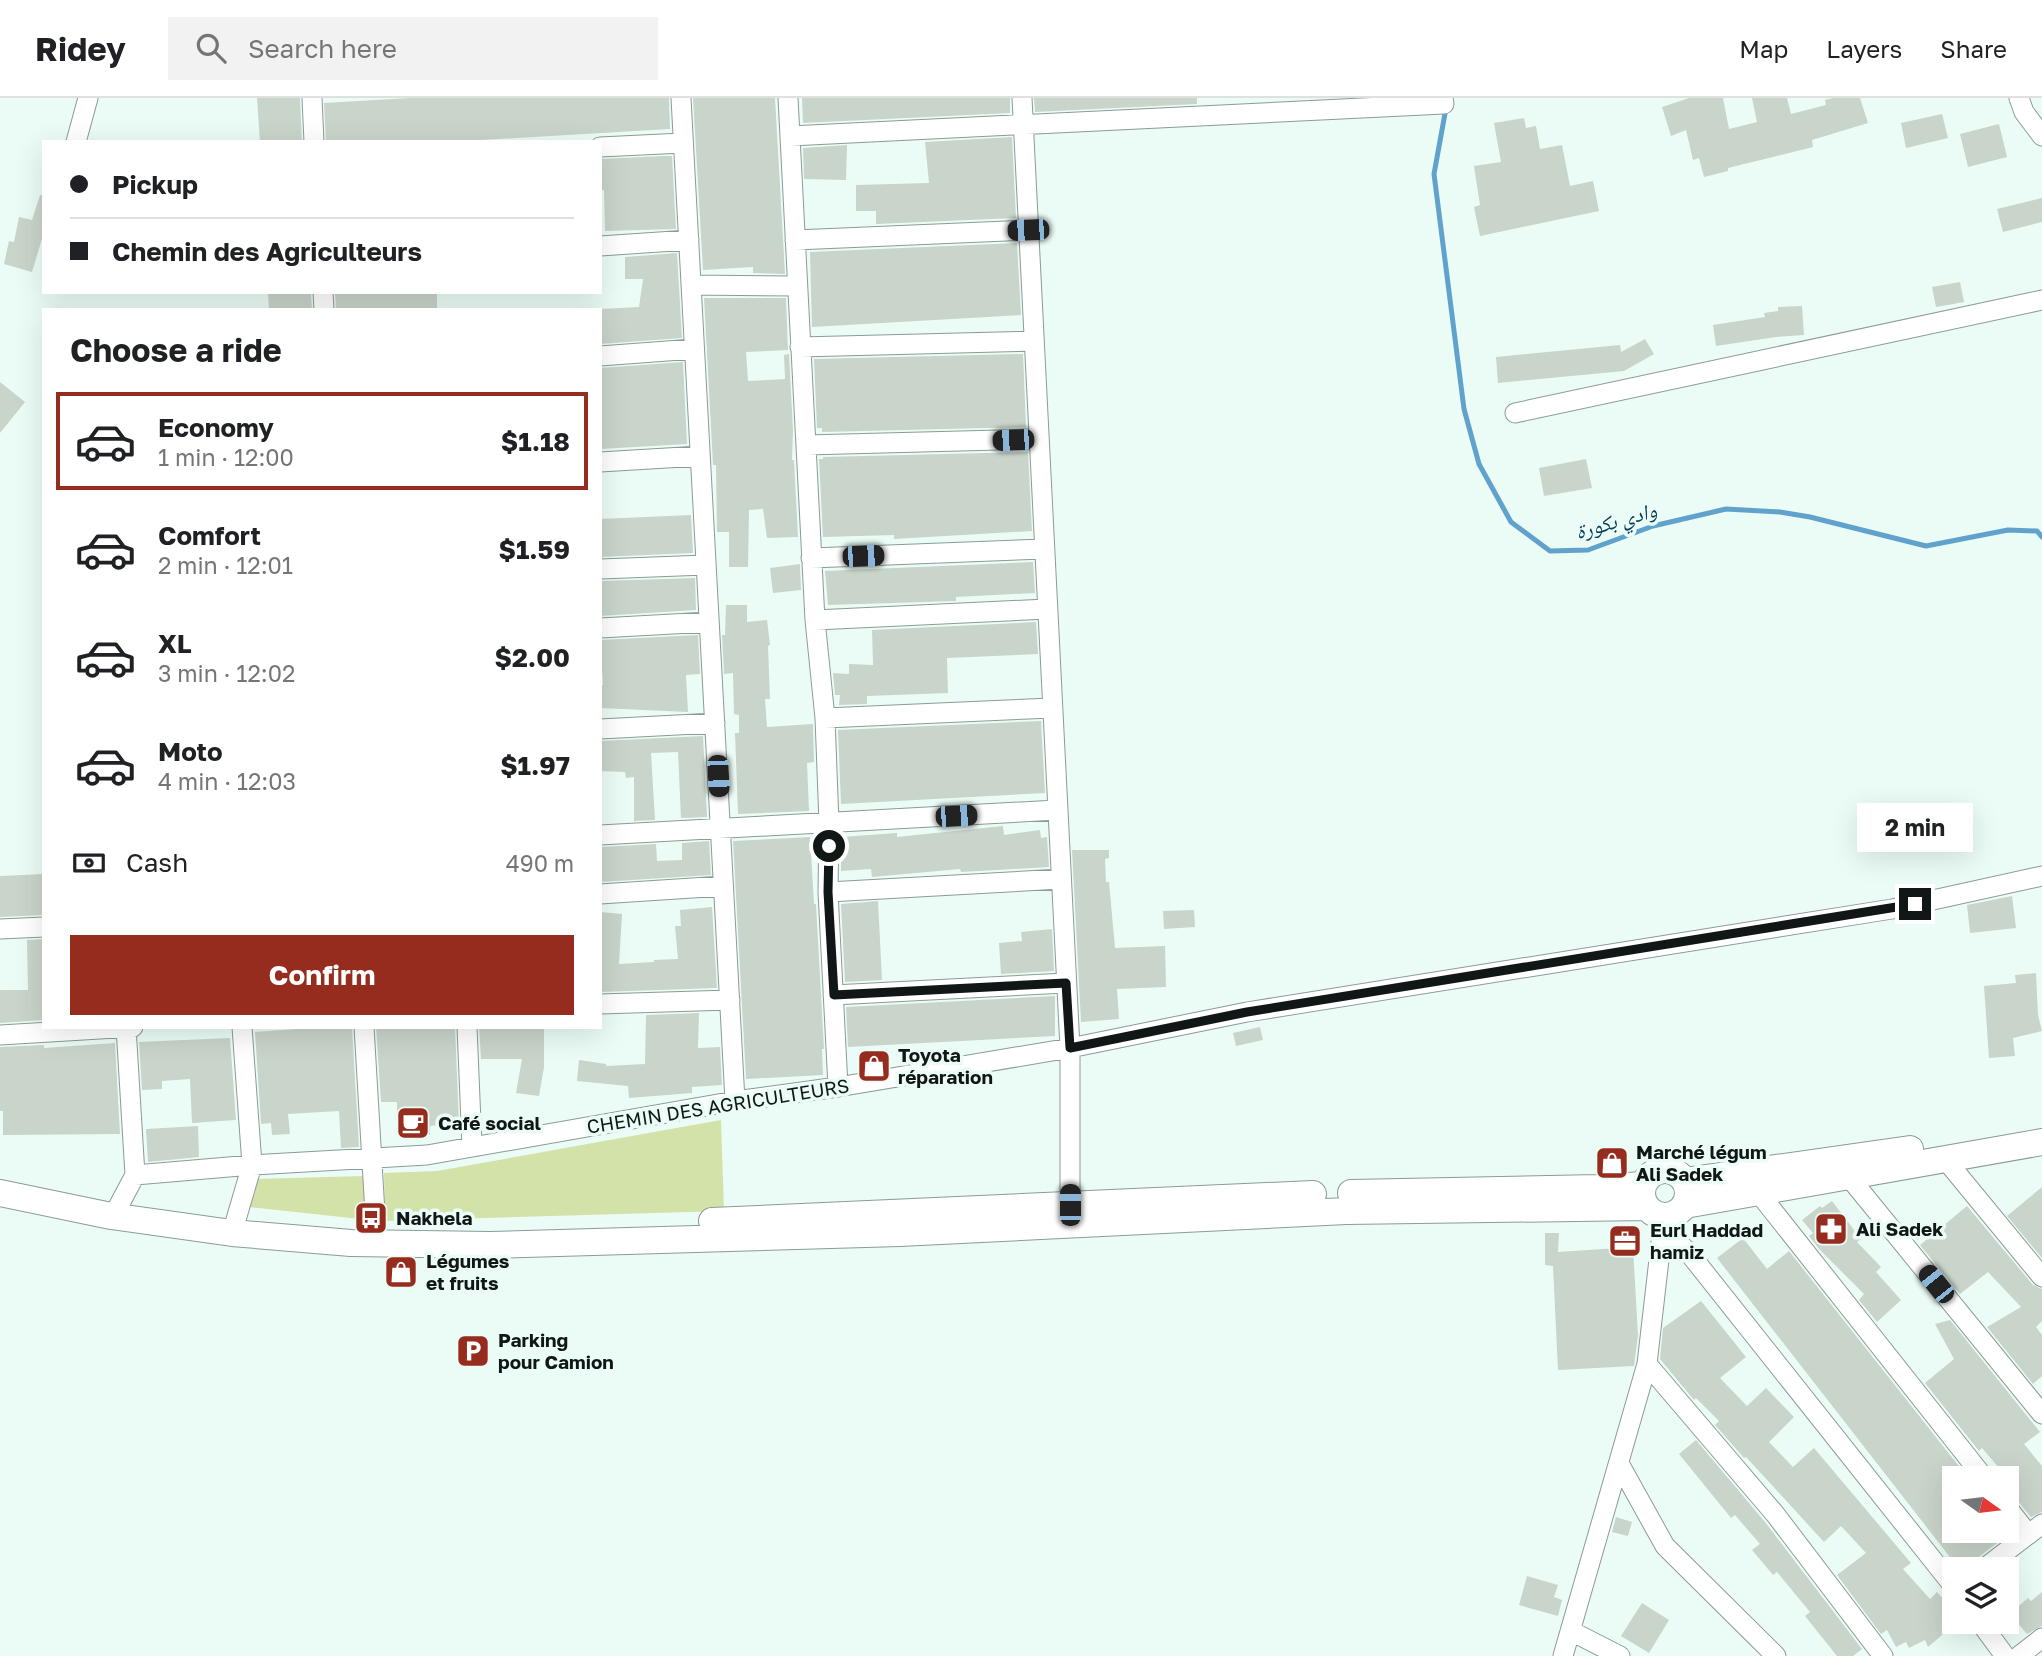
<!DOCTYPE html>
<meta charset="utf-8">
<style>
body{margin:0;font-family:"Golos Text","Noto Naskh Arabic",sans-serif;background:#f2f2f2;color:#202124;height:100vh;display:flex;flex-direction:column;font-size:26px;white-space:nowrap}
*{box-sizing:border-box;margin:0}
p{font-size:23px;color:#757577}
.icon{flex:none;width:38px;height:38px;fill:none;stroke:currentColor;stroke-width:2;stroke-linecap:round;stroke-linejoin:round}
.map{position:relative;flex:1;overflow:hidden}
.panel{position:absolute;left:42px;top:210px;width:560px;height:721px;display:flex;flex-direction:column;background:#fff;border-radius:0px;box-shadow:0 7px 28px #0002}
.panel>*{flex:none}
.top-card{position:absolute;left:42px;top:42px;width:560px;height:154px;border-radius:0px;box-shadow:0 7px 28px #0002;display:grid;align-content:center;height:154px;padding:0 28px;background:#fff}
.needle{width:46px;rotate:104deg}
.buttons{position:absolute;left:1942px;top:1368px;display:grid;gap:14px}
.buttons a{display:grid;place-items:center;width:77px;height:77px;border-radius:0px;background:#fff;box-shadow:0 7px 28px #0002;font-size:35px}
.end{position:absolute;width:32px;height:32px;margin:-16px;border:9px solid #111716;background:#fff;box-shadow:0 0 0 4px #fff}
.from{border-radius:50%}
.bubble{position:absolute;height:49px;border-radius:0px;background:#fff;box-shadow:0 7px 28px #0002;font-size:23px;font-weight:700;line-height:49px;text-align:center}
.car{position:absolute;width:21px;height:42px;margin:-21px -10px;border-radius:9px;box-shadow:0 0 5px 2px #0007;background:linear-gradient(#222 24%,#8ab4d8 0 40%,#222 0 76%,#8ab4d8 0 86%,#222 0)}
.top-card b{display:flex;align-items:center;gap:24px;height:66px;font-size:26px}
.top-card b+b{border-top:2px solid #e0e0e0}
.top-card i{width:18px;height:18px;background:#202124}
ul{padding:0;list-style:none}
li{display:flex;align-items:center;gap:21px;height:98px;margin:0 14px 10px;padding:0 14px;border:4px solid transparent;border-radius:0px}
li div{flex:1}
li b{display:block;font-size:26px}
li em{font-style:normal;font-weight:700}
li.active{border-color:#962c1d}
li>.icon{width:63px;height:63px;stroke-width:1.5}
h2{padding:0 28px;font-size:32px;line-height:84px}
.pay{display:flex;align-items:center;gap:18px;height:77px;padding:0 28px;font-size:26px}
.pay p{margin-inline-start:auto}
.primary-button{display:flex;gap:14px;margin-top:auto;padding:14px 28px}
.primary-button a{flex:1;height:80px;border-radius:0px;background:#962c1d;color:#fff;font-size:28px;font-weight:700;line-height:80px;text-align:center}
header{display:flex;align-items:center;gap:42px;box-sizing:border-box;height:98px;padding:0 35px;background:#fff;border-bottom:2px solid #e0e0e0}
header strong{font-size:33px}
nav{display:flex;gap:38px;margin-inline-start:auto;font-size:24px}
.search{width:490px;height:63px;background:#f2f2f2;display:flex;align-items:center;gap:18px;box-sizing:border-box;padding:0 24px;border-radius:0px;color:#757577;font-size:26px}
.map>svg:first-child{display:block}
</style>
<header>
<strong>Ridey</strong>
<div class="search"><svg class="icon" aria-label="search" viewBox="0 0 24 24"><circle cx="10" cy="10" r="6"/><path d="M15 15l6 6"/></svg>Search here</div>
<nav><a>Map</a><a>Layers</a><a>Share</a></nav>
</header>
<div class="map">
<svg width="2042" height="1558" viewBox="0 0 2042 1558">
<rect width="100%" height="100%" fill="#ebfcf7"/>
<path fill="#d3e2a8" d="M721 1022 724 1113 385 1123 384 1075 437 1073Z
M364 1078 369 1122 249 1109 254 1081Z"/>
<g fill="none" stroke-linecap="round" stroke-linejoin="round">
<path stroke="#60a2cb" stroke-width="5" d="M1446 10 1434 76 1464 311 1479 366 1511 424 1550 453 1588 452 1653 428 1726 411 1780 414 1810 419 1926 448 2008 432 2037 433 2042 439"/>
</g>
<path fill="#c9d4ca" d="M257 0H300L302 44H260Z
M410 0H669L670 31 448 44H326L324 5Z
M693 0H775L785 176 753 175V169L703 172Z
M802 0H1010V15L803 25Z
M1034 0H1197V6L1035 14Z
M1689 0H1723L1729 31 1757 24 1752 0H1787L1791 16 1826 7 1825 2 1833 0H1860L1868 25 1812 42 1813 49 1728 70V73L1704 79 1699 60 1693 62 1686 32 1671 38 1662 9Z
M1942 16 1948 40 1906 50 1901 25Z
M1524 20 1526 30 1536 28 1540 51 1562 47 1570 88 1593 83 1599 113 1480 138 1474 109 1480 107 1474 68 1501 64 1494 25Z
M1999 26 2007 59 1968 69 1960 36Z
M1012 39 1016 120 876 126V113H856V87L929 85 925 44Z
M847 47 846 82 804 81 803 50Z
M663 58H672L676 131 605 133 604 92H600V61Z
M40 97H44V134L32 174 4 166 9 143 14 144 19 119 32 122Z
M2042 100V124L2003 134 1997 111Z
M1017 145 1021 217 812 229 810 154Z
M677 155 682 240 600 246V211L639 209 643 181H625V159Z
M1960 184 1964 204 1936 209 1932 189Z
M268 194H311L312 212H269Z
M335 194H437V212H336Z
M704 200H786L788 252 746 254 748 283 785 281 784 257 789 256 793 332 792 362H794L798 439 767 440 763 411 749 412 748 469H729V434H717L716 367H713Z
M1802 208 1804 237 1776 239 1716 248 1713 227 1765 219 1764 215 1778 213V209Z
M1645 241 1654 256 1624 273 1498 285 1496 259 1620 247 1621 254Z
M1023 256 1026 329 822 334V330H817L814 261Z
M683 264 687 346 600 351V270Z
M0 284 25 304 0 335Z
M1028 354 1032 433 894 441V437L823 439 819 361H823V359Z
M1586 361 1592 390 1544 398 1539 370Z
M691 417 693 455 600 459V421Z
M1033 464 1035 495 956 499V503L828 507 825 473Z
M800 466 801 492 773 495 770 470Z
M695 480 696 512 600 518V483Z
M726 507H747V524L767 522 770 547 768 548 770 601H765L767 629 813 626 814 664 807 665 809 713 738 716 735 635H739V617L734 616 733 575 724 576 722 537H725Z
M1036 524 1038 556 947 560 948 595 867 598V606L839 607 840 597H835L833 575 849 576V566L873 567 872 532Z
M698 537 700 576 686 577 688 614 600 610V587H603L600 542Z
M1041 623 1045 695 841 706 838 632Z
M703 638 707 719 681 720 678 654 651 655 655 722 634 723V679L626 680 625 674 600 673V643Z
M1003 728 1004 737 1040 732 1041 740 1047 739 1049 769 961 774 960 771 872 779 871 771 841 773V739L897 735V739Z
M810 739 814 806H816L824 951H822L823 977 746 981 733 743Z
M709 743 711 777 600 784V749L656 746 657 763 682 762V745Z
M1072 752H1109V760L1105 761 1106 784H1109L1115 850 1165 848 1166 889 1117 891 1119 921 1081 924Z
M44 776V817L0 819V778Z
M2012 798 2016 830 1970 835 1967 807Z
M878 803 882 882 845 884 841 806Z
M712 809 717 890 600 894V814L622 816 619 866 654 864V862L678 861 675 828H681L680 812Z
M1194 812 1195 829 1164 831 1163 813Z
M1052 831 1054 873 1001 876 999 845 1022 843 1021 834Z
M44 841V922L0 925V892H28L27 842Z
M2036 875 2038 917 2042 933 2013 940 2015 958 1989 960 1984 888 2016 885 2015 877Z
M1055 898V938L848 949 846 909Z
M699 915 698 950 720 949 722 987 692 989V995L629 1000 628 988 577 983 579 962 606 966V968L645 966 646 917Z
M325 929H352L359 1049 341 1050 339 1013 288 1016 290 1036 272 1037 271 1025 261 1026 255 934Z
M376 929H455L459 1025 430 1028V1037L397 1036V1004H381Z
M479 929H544V969L539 998 516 995 522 961H481Z
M1260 929 1263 942 1236 948 1233 935Z
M230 940 236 1022 192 1025 190 981 162 983V991L142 992 139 944Z
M115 945 120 1036 3 1037V1013H0V949L44 947V950Z
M198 1028 199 1059 148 1064 146 1031Z
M2042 1089V1160L2007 1118Z
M1832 1103 1861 1141 1857 1144 1881 1169 1876 1174 1901 1202 1877 1224 1859 1202 1864 1196 1820 1152 1809 1138 1813 1135 1802 1122 1820 1108 1822 1110Z
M1967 1108 2033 1187 2042 1191V1223L2036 1229 2042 1237V1278L2033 1286 1987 1229 2021 1209 1988 1174 1960 1196 1920 1147Z
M1545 1135H1559L1558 1154 1633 1149 1638 1238 1634 1268 1558 1272 1553 1168 1545 1167Z
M1743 1140 1767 1171 1789 1153 1969 1381H1955V1433H2007V1429L2011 1434 1975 1462 1968 1472H1960L1717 1160Z
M416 1165 417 1181 386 1183 385 1167Z
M1701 1203 1746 1259 1720 1280 1747 1308 1766 1290 1794 1319 1769 1344 1793 1369 1814 1350 1911 1465 1903 1471 1930 1501 1937 1494 1955 1514V1526L1928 1549 1925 1542 1909 1550 1906 1544 1896 1549 1887 1532 1881 1536 1837 1477 1866 1455 1841 1428 1824 1444 1746 1359 1744 1360 1715 1327 1719 1323 1696 1300 1694 1302 1660 1261 1663 1230Z
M1950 1222 2040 1334 2024 1346 2042 1368V1414L2031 1419 2016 1401 2007 1397V1381H1997L1995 1375 2000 1371 1982 1350 1979 1353 1925 1285 1954 1261 1935 1226Z
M1696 1342 1765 1424 1862 1551 1853 1558H1837L1805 1518 1810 1514 1777 1474 1773 1477 1752 1452 1760 1446 1735 1417 1731 1420 1679 1356Z
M1616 1419 1632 1424 1628 1438 1612 1434Z
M1527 1478 1558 1487 1554 1499 1562 1502 1558 1518 1519 1507Z
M2042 1494V1528L2027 1536 2010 1516 2028 1500 2031 1503Z
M1642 1505 1669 1522 1649 1555 1621 1538Z"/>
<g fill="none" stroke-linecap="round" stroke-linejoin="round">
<defs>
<path id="street" d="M312 0 314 44
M681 0 735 1003
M788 0 815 522 825 620 829 725 828 794 838 989
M1022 0 1070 950V1107
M2019 0 2024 14 2042 38
M790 38 1444 6 1443 0
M76 44 88 0
M600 49 683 45
M795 142 1028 132
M600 148 689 142
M691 187 797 188
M323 194 324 212
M800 249 1034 243
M600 258 694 251
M1515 315 2042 202
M806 347 1039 341
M600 364 700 358
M811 460 1044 451
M600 471 706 467
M815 522 1047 511
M600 530 709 524
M825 620 1052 610
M600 631 715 625
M600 737 1057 712
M828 794 1061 781
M600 796 723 788
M0 831 44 829
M833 897 1066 885
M600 906 730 902
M364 929 376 1132
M467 929 472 1049
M0 937 133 929
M1945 1061 2042 1179
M135 1077 252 1067 427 1057 735 1003 838 989 1070 950 1247 914 1892 811 2042 778
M1849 1079 2042 1316
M1758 1094 1985 1381
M118 1109 135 1077 126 929
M235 1125 252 1067 242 929
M1662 1136 1677 1143 1689 1155 1955 1490
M1647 1266 1775 1416 1883 1558
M1620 1367 1665 1448 1776 1558
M2007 1409 2028 1436
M1982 1472 2042 1426
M1980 1524 2005 1558
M1571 1533 1620 1558
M1563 1558 1647 1266 1664 1118
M2019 1558 2042 1540"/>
<path id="secondary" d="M1642 1095a23 23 0 1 1 46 0a23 23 0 1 1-46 0Z
M1685 1083 1910 1051
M0 1095 111 1118 232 1135 351 1145 490 1147 900 1135 1346 1113 1647 1109
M1351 1095 1598 1090 1643 1087
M1685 1107 2042 1044
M712 1123 1313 1096"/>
</defs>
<use href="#street" stroke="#8b9b97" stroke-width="21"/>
<use href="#secondary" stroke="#8b9b97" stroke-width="28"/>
<use href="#street" stroke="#fff" stroke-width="19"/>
<use href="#secondary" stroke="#fff" stroke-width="26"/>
</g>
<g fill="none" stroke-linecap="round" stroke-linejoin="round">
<path stroke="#111716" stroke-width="9" d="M829 748 828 794 834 897 1066 885 1070 950 1247 914 1915 806"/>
</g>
<defs>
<symbol id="shop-square" viewBox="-11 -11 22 22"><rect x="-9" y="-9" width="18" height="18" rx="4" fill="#962c1d" stroke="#ebfcf7"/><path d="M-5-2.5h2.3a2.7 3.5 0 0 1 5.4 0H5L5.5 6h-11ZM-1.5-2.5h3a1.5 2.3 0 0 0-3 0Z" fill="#fff"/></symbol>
<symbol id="cafe-square" viewBox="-11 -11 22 22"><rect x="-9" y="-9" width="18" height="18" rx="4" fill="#962c1d" stroke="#ebfcf7"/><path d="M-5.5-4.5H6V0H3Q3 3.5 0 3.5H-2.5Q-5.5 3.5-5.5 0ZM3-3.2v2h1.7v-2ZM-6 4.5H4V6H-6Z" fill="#fff"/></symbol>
<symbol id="bus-square" viewBox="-11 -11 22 22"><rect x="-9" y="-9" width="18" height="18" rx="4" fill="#962c1d" stroke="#ebfcf7"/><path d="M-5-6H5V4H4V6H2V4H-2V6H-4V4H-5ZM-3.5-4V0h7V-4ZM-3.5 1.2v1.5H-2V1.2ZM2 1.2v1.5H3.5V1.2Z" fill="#fff"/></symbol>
<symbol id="pharmacy-square" viewBox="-11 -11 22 22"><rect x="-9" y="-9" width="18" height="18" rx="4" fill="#962c1d" stroke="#ebfcf7"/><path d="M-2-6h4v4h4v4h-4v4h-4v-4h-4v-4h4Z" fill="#fff"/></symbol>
<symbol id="office-square" viewBox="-11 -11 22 22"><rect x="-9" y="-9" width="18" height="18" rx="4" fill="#962c1d" stroke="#ebfcf7"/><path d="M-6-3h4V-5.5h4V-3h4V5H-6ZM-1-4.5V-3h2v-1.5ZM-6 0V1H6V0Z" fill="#fff"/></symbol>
<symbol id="parking-square" viewBox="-11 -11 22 22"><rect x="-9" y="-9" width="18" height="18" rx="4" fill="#962c1d" stroke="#ebfcf7"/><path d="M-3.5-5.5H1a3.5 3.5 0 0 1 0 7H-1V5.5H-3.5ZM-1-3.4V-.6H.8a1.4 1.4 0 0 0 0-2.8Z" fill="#fff"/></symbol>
</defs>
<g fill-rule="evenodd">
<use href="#shop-square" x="855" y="949" width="38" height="38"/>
<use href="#cafe-square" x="394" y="1006" width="38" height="38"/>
<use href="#shop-square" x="1593" y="1046" width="38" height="38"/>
<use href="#bus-square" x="352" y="1101" width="38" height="38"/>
<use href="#pharmacy-square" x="1812" y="1112" width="38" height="38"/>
<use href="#office-square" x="1606" y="1124" width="38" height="38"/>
<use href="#shop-square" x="382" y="1155" width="38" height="38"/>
<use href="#parking-square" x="454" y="1234" width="38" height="38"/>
</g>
<g text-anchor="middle" stroke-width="7" stroke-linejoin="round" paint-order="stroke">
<g font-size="19" font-weight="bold" fill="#111716" stroke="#ebfcf7" text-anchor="start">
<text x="898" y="964">Toyota<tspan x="898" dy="22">réparation</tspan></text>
<text x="438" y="1032">Café social</text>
<text x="1636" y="1061">Marché légum<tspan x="1636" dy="22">Ali Sadek</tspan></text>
<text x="396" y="1127">Nakhela</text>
<text x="1856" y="1138">Ali Sadek</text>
<text x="1650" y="1139">Eurl Haddad<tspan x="1650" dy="22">hamiz</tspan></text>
<text x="426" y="1170">Légumes<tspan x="426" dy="22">et fruits</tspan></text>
<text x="498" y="1249">Parking<tspan x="498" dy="22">pour Camion</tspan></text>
</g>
<g font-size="19" fill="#111716" stroke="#ebfcf7">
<text transform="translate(718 1008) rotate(-9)" y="7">CHEMIN DES AGRICULTEURS</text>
</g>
<g font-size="21" font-style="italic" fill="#023c58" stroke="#ebfcf7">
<text transform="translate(1616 423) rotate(-16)" y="7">وادي بكورة</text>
</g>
</g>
</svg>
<div class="buttons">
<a><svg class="needle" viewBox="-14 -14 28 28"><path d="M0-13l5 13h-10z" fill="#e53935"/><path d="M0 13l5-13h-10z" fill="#757577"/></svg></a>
<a><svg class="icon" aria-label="layers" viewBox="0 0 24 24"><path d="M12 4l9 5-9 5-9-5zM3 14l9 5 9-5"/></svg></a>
</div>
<i class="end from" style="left:829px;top:748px"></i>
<i class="end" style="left:1915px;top:806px"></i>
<div class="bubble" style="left:1857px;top:705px;width:116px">2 min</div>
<i class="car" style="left:1028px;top:132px;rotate:268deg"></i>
<i class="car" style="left:1013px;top:342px;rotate:268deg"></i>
<i class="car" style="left:863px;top:458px;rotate:88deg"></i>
<i class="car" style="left:718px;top:678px;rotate:177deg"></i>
<i class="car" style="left:956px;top:718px;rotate:87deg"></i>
<i class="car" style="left:1070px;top:1107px;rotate:0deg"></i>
<i class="car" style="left:1936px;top:1186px;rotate:321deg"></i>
<div class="top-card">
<b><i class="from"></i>Pickup</b>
<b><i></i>Chemin des Agriculteurs</b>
</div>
<section class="panel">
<h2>Choose a ride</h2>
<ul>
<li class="active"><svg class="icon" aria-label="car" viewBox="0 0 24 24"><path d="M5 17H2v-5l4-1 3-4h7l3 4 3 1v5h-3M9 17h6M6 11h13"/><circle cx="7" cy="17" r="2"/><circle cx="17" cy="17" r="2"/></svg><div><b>Economy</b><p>1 min · 12:00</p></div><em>$1.18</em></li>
<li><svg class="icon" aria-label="car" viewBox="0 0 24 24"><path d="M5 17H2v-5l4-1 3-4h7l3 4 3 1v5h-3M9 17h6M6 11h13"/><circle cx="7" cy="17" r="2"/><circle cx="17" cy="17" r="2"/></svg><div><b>Comfort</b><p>2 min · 12:01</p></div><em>$1.59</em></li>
<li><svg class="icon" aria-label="car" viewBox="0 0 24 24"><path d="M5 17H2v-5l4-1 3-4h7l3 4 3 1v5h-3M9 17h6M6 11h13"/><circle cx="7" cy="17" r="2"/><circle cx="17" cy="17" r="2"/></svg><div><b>XL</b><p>3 min · 12:02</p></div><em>$2.00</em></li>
<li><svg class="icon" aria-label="car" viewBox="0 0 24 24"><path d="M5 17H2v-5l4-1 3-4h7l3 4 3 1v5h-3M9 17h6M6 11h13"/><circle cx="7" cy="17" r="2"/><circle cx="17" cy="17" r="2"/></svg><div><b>Moto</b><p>4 min · 12:03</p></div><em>$1.97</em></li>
</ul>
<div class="pay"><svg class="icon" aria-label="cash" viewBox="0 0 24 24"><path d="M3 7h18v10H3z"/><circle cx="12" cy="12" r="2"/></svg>Cash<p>490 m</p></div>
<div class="primary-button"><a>Confirm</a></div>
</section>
</div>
